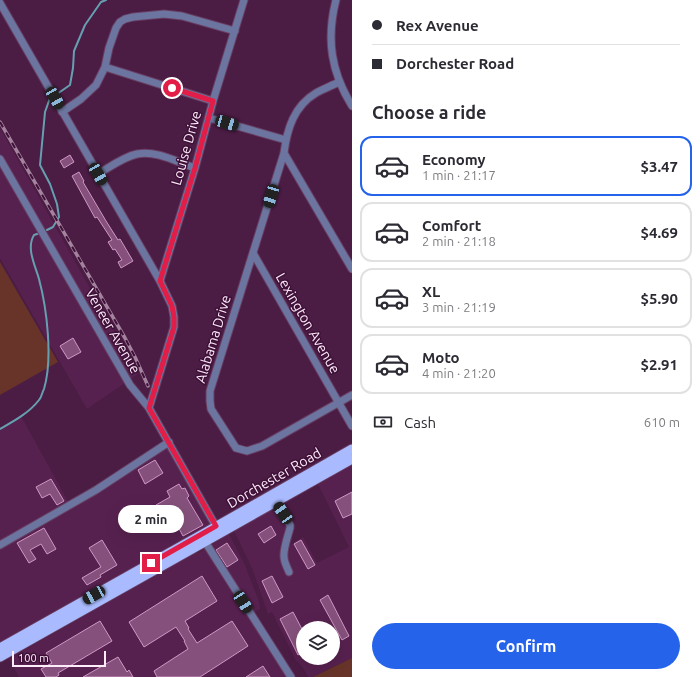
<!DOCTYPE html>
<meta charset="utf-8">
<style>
body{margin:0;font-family:Ubuntu,sans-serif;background:#f7f7f7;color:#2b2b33;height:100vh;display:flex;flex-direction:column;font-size:15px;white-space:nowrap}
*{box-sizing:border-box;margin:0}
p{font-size:13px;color:#7c7c81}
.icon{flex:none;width:22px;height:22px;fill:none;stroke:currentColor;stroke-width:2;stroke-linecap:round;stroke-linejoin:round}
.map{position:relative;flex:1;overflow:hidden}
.drawer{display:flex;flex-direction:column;background:#fff;width:348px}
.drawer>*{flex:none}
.banner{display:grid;align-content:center;height:88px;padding:0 20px;background:#fff}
.controls{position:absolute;left:296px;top:621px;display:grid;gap:8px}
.controls a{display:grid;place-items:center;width:44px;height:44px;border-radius:50%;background:#fff;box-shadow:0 4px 16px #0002;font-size:20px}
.scale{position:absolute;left:12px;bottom:10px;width:94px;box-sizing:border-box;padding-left:4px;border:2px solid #feecfa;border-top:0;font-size:11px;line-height:14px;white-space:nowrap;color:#feecfa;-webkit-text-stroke:3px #3f1139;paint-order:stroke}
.end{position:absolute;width:18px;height:18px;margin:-9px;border:5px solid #e11d48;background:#fff;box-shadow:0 0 0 2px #fff}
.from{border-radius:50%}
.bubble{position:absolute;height:28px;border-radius:14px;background:#fff;box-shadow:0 4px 16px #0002;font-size:13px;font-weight:700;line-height:28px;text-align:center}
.car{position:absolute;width:12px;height:24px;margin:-12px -6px;border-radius:5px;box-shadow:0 0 3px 1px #0007;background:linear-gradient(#222 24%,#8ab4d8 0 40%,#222 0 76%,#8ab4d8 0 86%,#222 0)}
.banner b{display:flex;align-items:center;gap:14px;height:38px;font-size:15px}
.banner b+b{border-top:1px solid #e1e1e2}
.banner i{width:10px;height:10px;background:#2b2b33}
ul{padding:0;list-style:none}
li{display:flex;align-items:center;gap:12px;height:60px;margin:0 8px 6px;padding:0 12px;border:2px solid #e1e1e2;border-radius:12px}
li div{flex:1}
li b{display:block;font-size:15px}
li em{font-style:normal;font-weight:700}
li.on{border-color:#2563eb}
li>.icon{width:36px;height:36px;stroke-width:1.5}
h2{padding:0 20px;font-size:18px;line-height:48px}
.pay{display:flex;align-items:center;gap:10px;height:44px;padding:0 20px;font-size:15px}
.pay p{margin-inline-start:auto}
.action{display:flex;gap:8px;margin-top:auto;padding:8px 20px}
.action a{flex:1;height:46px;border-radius:24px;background:#2563eb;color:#fff;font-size:16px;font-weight:700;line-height:46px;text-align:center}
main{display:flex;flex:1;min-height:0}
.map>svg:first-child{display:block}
</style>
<main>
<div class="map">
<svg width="352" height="677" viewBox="0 0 352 677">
<rect width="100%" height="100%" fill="#4b1c44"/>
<path fill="#57214f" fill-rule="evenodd" d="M0 128 138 374 87 409 0 258Z
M21 416 70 505 169 442 214 522 97 588 0 642V429Z
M352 465V658L313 677H308L303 668 295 659 272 612 268 614 252 568 234 531 278 506 288 520 285 548 303 537 317 563 349 547 318 484ZM303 628H333V658H303Z
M229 534 245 565 259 602 260 609 251 614 291 677H19L9 659 183 560 197 552 198 553Z"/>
<path fill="#683429" d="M0 262 58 362 0 395Z
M352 658V677H313Z"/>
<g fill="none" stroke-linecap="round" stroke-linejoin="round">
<path stroke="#66a0b0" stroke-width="2" d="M57 94 70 85 73 68 74 51 85 25 101 2 106 0
M47 230 53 227 59 217 57 204 50 184 40 165 45 112 50 98
M0 429C14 421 29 413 39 400 42 397 42 392 44 389 53 359 47 309 39 279 35 265 26 248 34 235L40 233"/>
</g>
<path fill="#85517c" stroke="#cf97c5" d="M70 155 74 162 64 168 60 161Z
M79 172 84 181 83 182 106 221 118 240 120 239 133 261 121 268 118 262 122 260 115 249 113 250 108 242 112 240 97 217 95 218 72 176Z
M73 338 81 352 68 359 60 346Z
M155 460 163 473 145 484 138 470Z
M51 479 64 501 57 505 50 494 42 498 36 487Z
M179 484 182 489 185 488 189 496 187 498 203 525 183 536 175 521 167 526 156 505 170 497 167 491Z
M352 492V514L343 518 335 501Z
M271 526 276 535 264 543 258 534Z
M44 528 56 549 47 554 41 544 30 550 36 559 29 563 17 543Z
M102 540 117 565 100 575 101 577 87 585 82 578 101 567 89 548Z
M301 540 315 565 308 569 294 544Z
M227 543 238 560 227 567 216 550Z
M202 576 217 601 185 621 189 628 188 629 197 643 232 621 248 646 200 677H157L154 671 188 649 184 641H185L176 627 144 647 129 622Z
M272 576 283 597 272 603 262 581Z
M328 595 349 636 342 640 320 600Z
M293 612 303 631V652L298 655 280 619Z
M100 621 112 641 58 673 59 675 56 677H46L41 669 52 663 46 653Z
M118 657 127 672 129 670 133 677H83Z
M263 666 270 677H246Z"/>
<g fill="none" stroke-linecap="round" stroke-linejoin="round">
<defs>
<path id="minor" d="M336 0C326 39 331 72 352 106
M0 3 160 281 172 306 174 317V327L149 408
M105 67 213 101
M339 82C331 86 323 89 316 93 294 106 287 129 284 153L210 391V401L211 409 236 448 247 451 262 446 352 395
M62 112 81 99 96 85 105 67 109 48 116 28 120 22 125 19 133 17 164 14 182 16 235 31
M209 118 286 140
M284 153 352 269
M0 159 130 385 149 408 218 530
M98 174C110 167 123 157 137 154 156 150 177 162 195 168
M253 253 352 426
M160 281 195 168 213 101 244 0
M274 499 290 525V528C288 536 283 549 284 557 284 562 287 567 289 572
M202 537 291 677
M0 545 96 490 169 442"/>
<path id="major" d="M0 648 224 522 352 449
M0 657 352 459"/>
</defs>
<use href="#minor" stroke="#683d61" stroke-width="9"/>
<use href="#major" stroke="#683d61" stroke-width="11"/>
<use href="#minor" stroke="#6b759f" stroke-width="7"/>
<use href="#major" stroke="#a9bafe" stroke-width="9"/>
<defs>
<path id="rail" d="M0 122 125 338 135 357 148 386"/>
</defs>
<use href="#rail" stroke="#a3839e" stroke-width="3.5"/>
<use href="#rail" stroke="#3f1139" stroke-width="2" stroke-dasharray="6" stroke-linecap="butt"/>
</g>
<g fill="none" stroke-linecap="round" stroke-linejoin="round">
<path stroke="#e11d48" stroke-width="5" d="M151 563 216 526 149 408 174 327V317L172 306 160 281 195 168 213 101 172 88"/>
</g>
<g text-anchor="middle" stroke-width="3" stroke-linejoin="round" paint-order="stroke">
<g font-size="14" fill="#feecfa" stroke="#3f1139">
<text transform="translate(186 148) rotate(-74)" y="5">Louise Drive</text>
<text transform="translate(308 323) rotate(60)" y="5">Lexington Avenue</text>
<text transform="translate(113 331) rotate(60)" y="5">Veneer Avenue</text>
<text transform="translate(213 339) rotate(-73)" y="5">Alabama Drive</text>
<text transform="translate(274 478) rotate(-30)" y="5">Dorchester Road</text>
</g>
</g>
</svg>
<div class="controls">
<a><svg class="icon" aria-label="layers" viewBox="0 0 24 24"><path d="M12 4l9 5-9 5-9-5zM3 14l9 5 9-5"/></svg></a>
</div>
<div class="scale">100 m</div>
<i class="end from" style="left:172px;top:88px"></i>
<i class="end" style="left:151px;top:563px"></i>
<div class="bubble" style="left:118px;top:505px;width:66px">2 min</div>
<i class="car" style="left:55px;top:98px;rotate:150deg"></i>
<i class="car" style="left:227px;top:123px;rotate:106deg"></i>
<i class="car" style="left:98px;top:174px;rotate:150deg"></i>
<i class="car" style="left:271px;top:196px;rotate:197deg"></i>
<i class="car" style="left:283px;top:513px;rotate:326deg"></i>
<i class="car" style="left:94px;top:595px;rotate:241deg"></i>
<i class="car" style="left:243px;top:602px;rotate:147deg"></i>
</div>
<section class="drawer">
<div class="banner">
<b><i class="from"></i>Rex Avenue</b>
<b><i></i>Dorchester Road</b>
</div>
<h2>Choose a ride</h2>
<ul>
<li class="on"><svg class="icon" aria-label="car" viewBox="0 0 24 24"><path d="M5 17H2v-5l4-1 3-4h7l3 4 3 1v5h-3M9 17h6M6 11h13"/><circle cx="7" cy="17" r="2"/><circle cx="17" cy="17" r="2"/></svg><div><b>Economy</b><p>1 min · 21:17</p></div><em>$3.47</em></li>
<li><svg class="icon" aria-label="car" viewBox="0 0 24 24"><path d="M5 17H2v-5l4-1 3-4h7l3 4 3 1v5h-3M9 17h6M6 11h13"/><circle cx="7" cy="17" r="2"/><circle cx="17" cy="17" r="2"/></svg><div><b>Comfort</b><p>2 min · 21:18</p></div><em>$4.69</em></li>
<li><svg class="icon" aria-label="car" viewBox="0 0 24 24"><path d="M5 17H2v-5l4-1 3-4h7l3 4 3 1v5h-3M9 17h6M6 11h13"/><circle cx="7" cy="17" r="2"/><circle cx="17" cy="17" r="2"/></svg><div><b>XL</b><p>3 min · 21:19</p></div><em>$5.90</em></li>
<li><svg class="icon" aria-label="car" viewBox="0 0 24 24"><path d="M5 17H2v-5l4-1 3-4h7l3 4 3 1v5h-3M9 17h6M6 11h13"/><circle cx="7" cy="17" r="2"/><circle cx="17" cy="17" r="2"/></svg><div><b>Moto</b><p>4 min · 21:20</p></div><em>$2.91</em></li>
</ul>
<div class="pay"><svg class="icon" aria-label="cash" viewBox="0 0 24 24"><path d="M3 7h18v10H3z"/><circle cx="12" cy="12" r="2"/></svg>Cash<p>610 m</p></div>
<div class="action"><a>Confirm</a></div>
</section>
</main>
